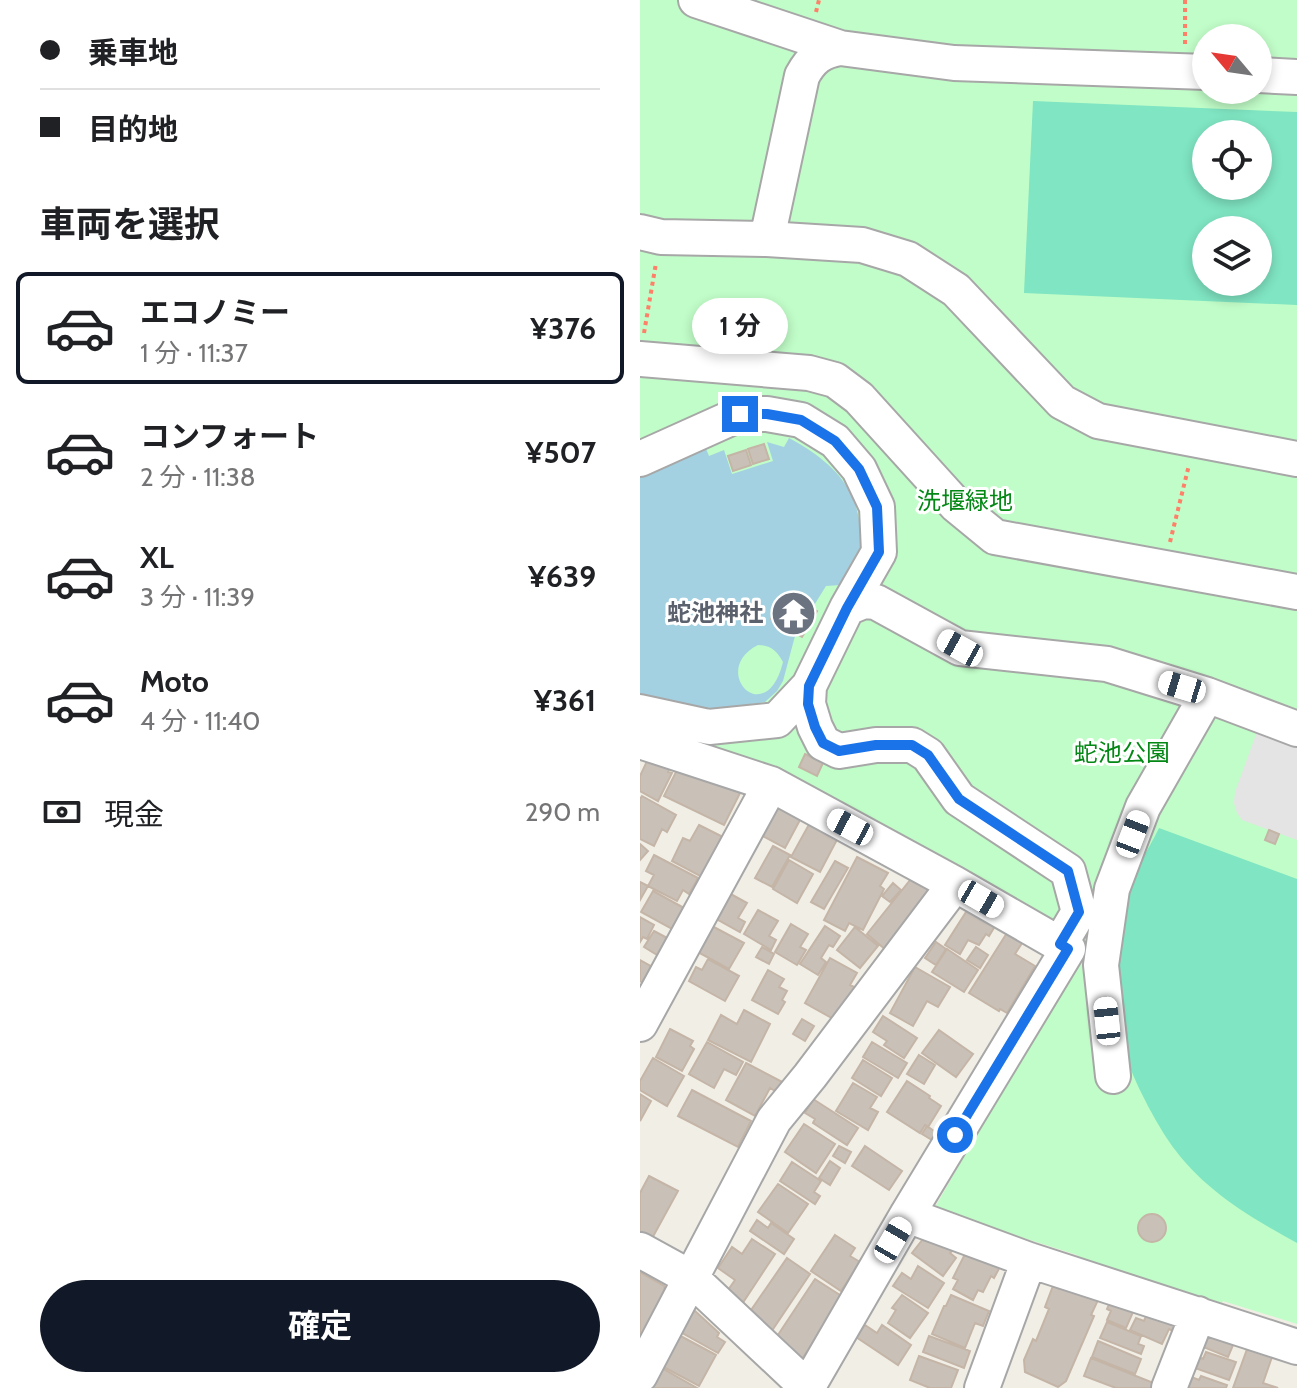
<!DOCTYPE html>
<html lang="ja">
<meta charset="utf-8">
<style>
body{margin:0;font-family:Cabin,"Noto Sans JP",sans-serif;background:#f2f2f2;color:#202124;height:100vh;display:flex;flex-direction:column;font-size:30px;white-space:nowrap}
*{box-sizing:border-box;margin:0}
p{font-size:26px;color:#757577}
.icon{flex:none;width:44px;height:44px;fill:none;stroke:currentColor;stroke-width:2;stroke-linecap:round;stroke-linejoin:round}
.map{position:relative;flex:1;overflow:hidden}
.details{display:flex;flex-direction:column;background:#fff;width:640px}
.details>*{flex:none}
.hud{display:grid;align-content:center;height:176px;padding:0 40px;background:#fff}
.needle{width:52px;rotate:299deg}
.controls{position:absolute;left:552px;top:24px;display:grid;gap:16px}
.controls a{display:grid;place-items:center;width:80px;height:80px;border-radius:50%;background:#fff;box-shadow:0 4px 12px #0003;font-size:40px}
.end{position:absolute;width:36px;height:36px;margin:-18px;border:10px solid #1a73e8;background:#fff;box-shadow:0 0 0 4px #fff}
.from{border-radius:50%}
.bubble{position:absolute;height:56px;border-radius:28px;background:#fff;box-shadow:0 4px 12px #0003;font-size:26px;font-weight:700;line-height:56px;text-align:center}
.car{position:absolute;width:24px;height:48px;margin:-24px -12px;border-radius:10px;box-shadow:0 0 6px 2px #0007;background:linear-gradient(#fff 24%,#345 0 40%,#fff 0 76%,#345 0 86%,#fff 0)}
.hud b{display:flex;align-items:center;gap:28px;height:76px;font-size:30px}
.hud b+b{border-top:2px solid #e0e0e0}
.hud i{width:20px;height:20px;background:#202124}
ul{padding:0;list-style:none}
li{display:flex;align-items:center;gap:24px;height:112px;margin:0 16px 12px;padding:0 24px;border:4px solid transparent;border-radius:12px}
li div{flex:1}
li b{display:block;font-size:30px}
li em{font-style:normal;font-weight:700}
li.on{border-color:#111827}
li>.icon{width:72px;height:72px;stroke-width:1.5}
h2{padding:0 40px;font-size:36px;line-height:96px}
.pay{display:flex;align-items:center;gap:20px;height:88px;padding:0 40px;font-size:30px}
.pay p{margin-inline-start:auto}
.action{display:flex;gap:16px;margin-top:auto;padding:16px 40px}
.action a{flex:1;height:92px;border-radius:48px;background:#111827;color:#fff;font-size:32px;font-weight:700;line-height:92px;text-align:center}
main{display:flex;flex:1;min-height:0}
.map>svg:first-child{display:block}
</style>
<main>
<section class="details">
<div class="hud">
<b><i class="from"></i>乗車地</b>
<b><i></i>目的地</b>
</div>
<h2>車両を選択</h2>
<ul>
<li class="on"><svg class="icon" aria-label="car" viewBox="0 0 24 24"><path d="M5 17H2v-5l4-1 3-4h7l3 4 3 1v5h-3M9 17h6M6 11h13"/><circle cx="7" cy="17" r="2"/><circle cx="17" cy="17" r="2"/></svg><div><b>エコノミー</b><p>1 分 · 11:37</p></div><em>¥376</em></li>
<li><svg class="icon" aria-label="car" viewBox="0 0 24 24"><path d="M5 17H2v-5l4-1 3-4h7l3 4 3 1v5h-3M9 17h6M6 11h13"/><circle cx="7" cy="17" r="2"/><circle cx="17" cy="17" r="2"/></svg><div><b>コンフォート</b><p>2 分 · 11:38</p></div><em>¥507</em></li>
<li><svg class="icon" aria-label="car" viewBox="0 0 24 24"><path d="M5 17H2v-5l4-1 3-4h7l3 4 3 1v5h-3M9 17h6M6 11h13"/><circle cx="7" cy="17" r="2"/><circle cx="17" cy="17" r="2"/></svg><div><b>XL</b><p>3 分 · 11:39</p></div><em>¥639</em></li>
<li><svg class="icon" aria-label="car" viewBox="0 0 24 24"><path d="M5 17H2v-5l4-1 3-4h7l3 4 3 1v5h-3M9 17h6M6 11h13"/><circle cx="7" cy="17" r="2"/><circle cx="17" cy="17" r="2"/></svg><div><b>Moto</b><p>4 分 · 11:40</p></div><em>¥361</em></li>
</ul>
<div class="pay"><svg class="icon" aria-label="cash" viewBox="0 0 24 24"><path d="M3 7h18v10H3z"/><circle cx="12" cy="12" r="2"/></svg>現金<p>290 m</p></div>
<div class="action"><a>確定</a></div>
</section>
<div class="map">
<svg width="657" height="1388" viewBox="0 0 657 1388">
<rect width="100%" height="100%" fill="#f1eee6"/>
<path fill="#c1fdc8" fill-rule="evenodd" d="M0 0H657V1324L583 1301 580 1306 437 1257V1255L294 1209 447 942 148 775 0 728ZM566 38H618V90H566ZM566 134H618V186H566ZM566 230H618V282H566Z"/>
<path fill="#7fe5c2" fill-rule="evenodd" d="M393 101 657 112V305L384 293ZM566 134H618V186H566ZM566 230H618V282H566Z
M519 828 657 879V1243C613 1219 567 1192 536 1151 520 1131 495 1084 487 1059 485 1052 484 1043 483 1035 474 980 478 918 499 866 505 853 513 841 519 828Z"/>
<path fill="#e4e4e4" d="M621 721 657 734V840L602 820 597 813 594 803 595 792Z"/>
<path fill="#a3d1e1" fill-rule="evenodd" d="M149 438C173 451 198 468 211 494 219 509 220 529 224 545L201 585 186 586 155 636 143 681 137 691 125 702 70 710 0 697V474L64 444 69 456 84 450 92 474 133 461 127 442 144 447ZM118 645C131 645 137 651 143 662 126 732 68 670 118 645Z"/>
<path fill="#c9c1b8" stroke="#c4b5a7" stroke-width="2" d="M124 444 129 459 113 464 108 449Z
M106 450 111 465 93 471 88 456Z
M146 593 177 611 162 637 131 619Z
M165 754 183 763 177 776 159 767Z
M9 757 30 767 28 772 32 773 18 801 0 791V776Z
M43 758 107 779 84 825 24 796Z
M141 793 161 818 145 848 115 832Z
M2 796 36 815 27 832 22 829 14 846 0 839V799Z
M172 819 200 834 180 872 151 857Z
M59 825 83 837 62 877 32 861 43 838 50 841Z
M629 830 639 834 635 844 625 840Z
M0 844 8 851 0 860Z
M133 846 150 855 132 887 115 878Z
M14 855 58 878 49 894 43 890 37 901 8 886 14 875 6 871Z
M217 857 248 873 240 886 244 889 223 930 209 923 205 931 184 920Z
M149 860 173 874 157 903 133 889Z
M195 861 208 868 184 909 171 902Z
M279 869 304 890 252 955 227 934Z
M0 882 8 886 0 900Z
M253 883 261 890 250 902 242 896Z
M13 891 44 908 32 929 1 912Z
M87 892 107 903 98 918 105 922 100 932 73 917Z
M328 909 355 926 349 936 346 934 339 945 328 940 320 954 305 945Z
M118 910 138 921 129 936 136 940 131 950 104 934Z
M0 917 14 925 7 939 3 937 0 942Z
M151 924 168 934 160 947 166 950 157 965 135 952Z
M70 925 104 943 89 969 56 951Z
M372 925 386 937 375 954 395 966 367 1013 360 1009 359 1011 329 993Z
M185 926 200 936 193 947 189 945 181 958 186 962 178 975 160 964Z
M215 927 238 946 220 968 197 950Z
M14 931 29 939 19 956 4 947Z
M296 942 306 949 296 965 285 958Z
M122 947 134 954 129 964 116 957Z
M336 947 348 955 340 968 327 960Z
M307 949 338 970 324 992 292 972Z
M190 958 217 973 210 985 216 988 197 1021 165 1003Z
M68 959 99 976 85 1001 49 981 56 967 62 970Z
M0 960 16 969 7 985 0 981Z
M275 967 310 987 298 1007 287 1001 273 1026 250 1013Z
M128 970 144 979 139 987 147 991 142 1000 145 1002 138 1014 112 1000Z
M104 1010 130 1024 111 1062 68 1040 81 1015 97 1024Z
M243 1016 277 1038 264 1058 244 1045 247 1041 233 1032Z
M162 1019 174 1026 165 1041 153 1034Z
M30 1029 53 1041 50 1046 54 1049 42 1071 16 1057Z
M299 1030 333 1054 316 1077 282 1053Z
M67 1042 103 1062 96 1075 84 1069 74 1088 49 1074Z
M232 1042 267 1063 258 1078 223 1057Z
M279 1055 295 1065 284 1084 267 1074Z
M13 1058 44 1076 27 1106 0 1090V1081Z
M223 1060 252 1078 241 1096 212 1078Z
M106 1063 146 1084 140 1094 130 1088 115 1116 86 1100Z
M267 1081 290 1096 289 1098 301 1106 288 1127 285 1125 280 1133 247 1112Z
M213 1083 237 1097 230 1108 238 1112 228 1130 196 1111Z
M52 1090 111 1121 98 1147 38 1116Z
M0 1094 11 1101 0 1121Z
M173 1099 218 1128 207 1145 173 1123 175 1119 165 1113Z
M164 1124 195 1144 176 1173 145 1152Z
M287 1126 301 1136 297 1143 282 1134Z
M199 1146 211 1152 205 1163 193 1156Z
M225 1146 262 1171 249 1190 212 1166Z
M190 1161 200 1168 190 1185 179 1178Z
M152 1162 181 1181 174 1192 180 1196 175 1204 140 1181Z
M9 1176 38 1191 9 1244 0 1239V1193Z
M138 1184 168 1204 148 1233 118 1212Z
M498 1228a14 14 0 1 1 28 0a14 14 0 1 1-28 0Z
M117 1220 128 1228 131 1223 154 1239 144 1254 110 1231Z
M287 1234 315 1248 310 1253 316 1258 303 1276 272 1253Z
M195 1235 215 1248 210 1256 220 1262 201 1291 171 1271Z
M112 1239 135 1254 102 1304 86 1293 95 1280 78 1268 92 1247 102 1254Z
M330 1244 363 1261 354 1278 351 1276 343 1292 338 1290 333 1300 313 1289 318 1280 313 1278Z
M147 1258 170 1274 131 1332 107 1316Z
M278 1266 304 1283 288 1308 253 1286 262 1273 271 1279Z
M0 1272 24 1286 27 1300 0 1348Z
M175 1279 203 1297 162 1359 134 1341Z
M423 1280 458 1300 451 1315 454 1316 426 1381 418 1387 385 1372 384 1360 393 1339 396 1341 409 1309 405 1307 413 1286 419 1289Z
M474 1293 497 1303 486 1328 467 1320 471 1311 467 1309Z
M262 1295 288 1313 270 1338 248 1323 256 1310 252 1308Z
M311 1295 349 1311 343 1326 335 1323 325 1348 292 1334 304 1306H306Z
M510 1307 540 1320 535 1332 529 1329 522 1344 490 1330 496 1318 504 1321Z
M55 1311 79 1333 77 1337 85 1342 78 1353 37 1330 46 1313Z
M467 1322 501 1336 498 1344 504 1346 501 1354 460 1338Z
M225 1325 237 1333 242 1325 271 1345 258 1365 216 1337Z
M562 1330 596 1338 588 1357 556 1344Z
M35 1333 76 1355 59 1386 18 1364Z
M289 1336 330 1351 324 1368 283 1352Z
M458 1341 501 1359 495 1374 452 1357Z
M610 1341 633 1354 623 1383 638 1388H593Z
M566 1352 596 1362 589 1380 549 1366 553 1355 563 1359Z
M279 1356 318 1370 311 1388H290L270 1380Z
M451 1358 516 1384 514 1388H476L444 1376Z
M18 1366 57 1388H5Z
M546 1375 559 1380 561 1376 587 1385 586 1388H541Z"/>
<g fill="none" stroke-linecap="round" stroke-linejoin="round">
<defs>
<path id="minor" d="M56 0 200 48 314 63 566 72
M618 75 657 77
M0 232 21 237 127 239 222 245 268 259 316 290 422 402 458 421 657 459
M127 239 162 76C171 59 181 51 200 48
M0 359 169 373 195 380 219 398 316 505 355 537 657 592
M0 459 100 414H127L161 420 195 441 219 469 237 507 239 552 207 608
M0 712 69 727 137 720 169 686
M0 741 131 784 315 884 428 949 267 1215 167 1388
M420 944 439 912 428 871 319 799 288 755 272 745H236L199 751 183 743 175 727 168 704 169 686 207 608 224 601 236 602 320 648 467 664 567 695 657 729
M0 1024 131 784
M473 1076 461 965 472 889 503 807 567 695
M267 1215 389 1260 657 1347
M0 1250 51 1278 168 1388
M0 1375 134 1120 170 1076 315 884
M342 1388 389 1260
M529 1388 558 1314"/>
</defs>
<use href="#minor" stroke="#a7a7a7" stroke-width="38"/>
<path stroke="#ff7f69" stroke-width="4" stroke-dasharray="4 4" stroke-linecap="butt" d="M545 0V45
M176 12 179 0
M4 333 16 263
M530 542 549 465"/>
<use href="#minor" stroke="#fff" stroke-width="34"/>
</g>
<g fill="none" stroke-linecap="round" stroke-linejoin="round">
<path stroke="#1a73e8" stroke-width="10" d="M100 414H127L161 420 195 441 219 469 237 507 239 552 207 608 169 686 168 704 175 727 183 743 199 751 236 745H272L288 755 319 799 428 871 439 912 420 944 428 949 315 1135"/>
</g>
<defs>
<symbol id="temple-disc" viewBox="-11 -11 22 22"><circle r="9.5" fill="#6b7280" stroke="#fff"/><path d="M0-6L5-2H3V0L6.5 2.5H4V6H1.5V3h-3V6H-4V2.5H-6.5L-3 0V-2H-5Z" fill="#fff"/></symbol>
</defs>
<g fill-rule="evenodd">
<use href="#temple-disc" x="128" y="588" width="51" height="51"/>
</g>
<g text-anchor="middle" stroke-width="6" stroke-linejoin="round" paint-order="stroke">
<g font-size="24" fill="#048815" stroke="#fff">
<text x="325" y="509">洗堰緑地</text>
<text x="482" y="761">蛇池公園</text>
</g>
<g font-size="24" font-weight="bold" fill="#5b616d" stroke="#fff" text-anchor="end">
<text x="123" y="621">蛇池神社</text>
</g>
</g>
</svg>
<div class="controls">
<a><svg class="needle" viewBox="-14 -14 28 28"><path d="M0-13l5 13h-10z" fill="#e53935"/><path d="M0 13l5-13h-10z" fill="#757577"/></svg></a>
<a><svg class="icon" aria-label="locate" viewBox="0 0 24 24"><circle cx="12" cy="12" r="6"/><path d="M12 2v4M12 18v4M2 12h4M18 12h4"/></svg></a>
<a><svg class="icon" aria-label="layers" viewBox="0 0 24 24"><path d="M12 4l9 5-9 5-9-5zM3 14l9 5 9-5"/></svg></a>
</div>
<i class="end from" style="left:315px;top:1135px"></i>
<i class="end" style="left:100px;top:414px"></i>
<div class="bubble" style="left:52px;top:298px;width:96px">1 分</div>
<i class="car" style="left:320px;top:648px;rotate:299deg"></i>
<i class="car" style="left:542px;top:687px;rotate:287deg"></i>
<i class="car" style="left:210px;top:827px;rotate:298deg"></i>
<i class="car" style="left:493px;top:834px;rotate:21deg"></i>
<i class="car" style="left:341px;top:899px;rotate:120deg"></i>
<i class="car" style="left:467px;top:1021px;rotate:354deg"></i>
<i class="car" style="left:253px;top:1240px;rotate:30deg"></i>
</div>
</main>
